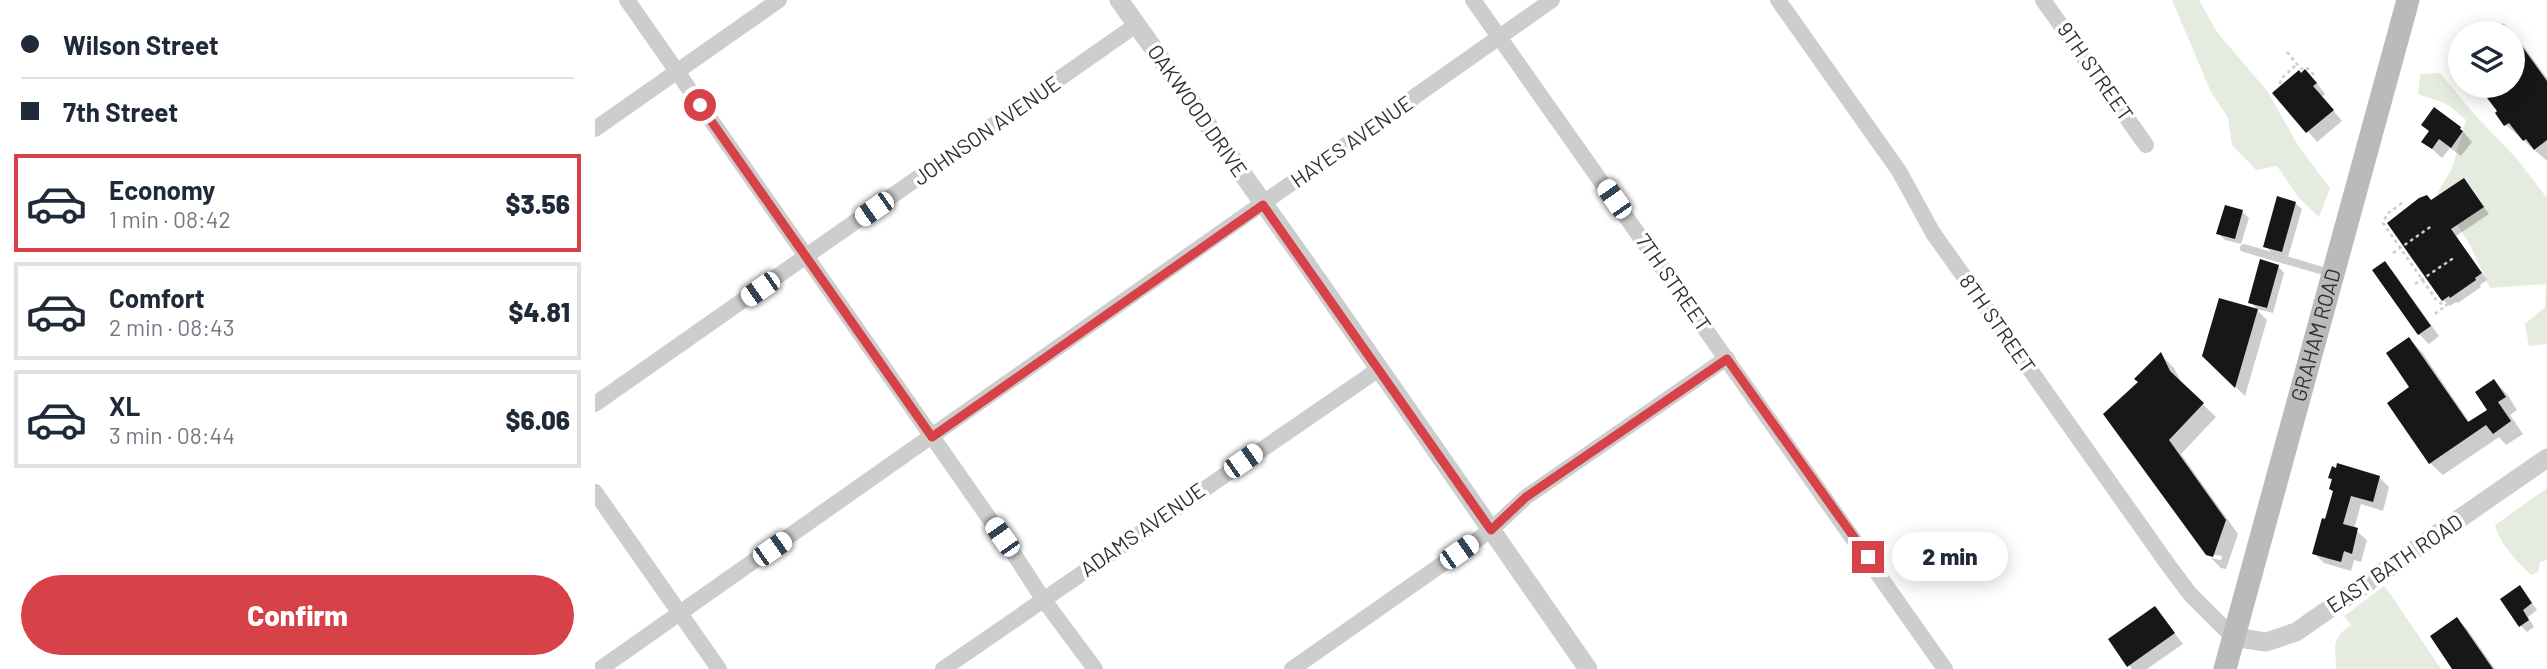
<!DOCTYPE html>
<meta charset="utf-8">
<style>
body{margin:0;font-family:Barlow,sans-serif;background:#f2f2f3;color:#1f2937;height:100vh;display:flex;flex-direction:column;font-size:26px;white-space:nowrap}
*{box-sizing:border-box;margin:0}
p{font-size:23px;color:#747a83}
.icon{flex:none;width:38px;height:38px;fill:none;stroke:currentColor;stroke-width:2;stroke-linecap:round;stroke-linejoin:round}
.map{position:relative;flex:1;overflow:hidden}
.details{display:flex;flex-direction:column;background:#fff;width:595px}
.details>*{flex:none}
.guide{display:grid;align-content:center;height:154px;padding:0 21px;background:#fff}
.fabs{position:absolute;left:1853px;top:21px;display:grid;gap:14px}
.fabs a{display:grid;place-items:center;width:77px;height:77px;border-radius:50%;background:#fff;box-shadow:0 4px 18px #0003;font-size:35px}
.end{position:absolute;width:32px;height:32px;margin:-16px;border:9px solid #d74249;background:#fff;box-shadow:0 0 0 4px #fff}
.from{border-radius:50%}
.bubble{position:absolute;height:49px;border-radius:24px;background:#fff;box-shadow:0 4px 18px #0003;font-size:23px;font-weight:800;line-height:49px;text-align:center}
.car{position:absolute;width:21px;height:42px;margin:-21px -10px;border-radius:9px;box-shadow:0 0 5px 2px #0007;background:linear-gradient(#fff 24%,#345 0 40%,#fff 0 76%,#345 0 86%,#fff 0)}
.guide b{display:flex;align-items:center;gap:24px;height:66px;font-size:26px}
.guide b+b{border-top:2px solid #e0e1e3}
.guide i{width:18px;height:18px;background:#1f2937}
ul{padding:0;list-style:none}
li{display:flex;align-items:center;gap:21px;height:98px;margin:0 14px 10px;padding:0 7px;border:4px solid #e0e1e3;border-radius:0px}
li div{flex:1}
li b{display:block;font-size:26px}
li em{font-style:normal;font-weight:800}
li.current{border-color:#d74249}
li>.icon{width:63px;height:63px;stroke-width:1.5}
.button{display:flex;gap:14px;margin-top:auto;padding:14px 21px}
.button a{flex:1;height:80px;border-radius:42px;background:#d74249;color:#fff;font-size:28px;font-weight:800;line-height:80px;text-align:center}
main{display:flex;flex:1;min-height:0}
.map>svg:first-child{display:block}
</style>
<main>
<section class="details">
<div class="guide">
<b><i class="from"></i>Wilson Street</b>
<b><i></i>7th Street</b>
</div>
<ul>
<li class="current"><svg class="icon" aria-label="car" viewBox="0 0 24 24"><path d="M5 17H2v-5l4-1 3-4h7l3 4 3 1v5h-3M9 17h6M6 11h13"/><circle cx="7" cy="17" r="2"/><circle cx="17" cy="17" r="2"/></svg><div><b>Economy</b><p>1 min · 08:42</p></div><em>$3.56</em></li>
<li><svg class="icon" aria-label="car" viewBox="0 0 24 24"><path d="M5 17H2v-5l4-1 3-4h7l3 4 3 1v5h-3M9 17h6M6 11h13"/><circle cx="7" cy="17" r="2"/><circle cx="17" cy="17" r="2"/></svg><div><b>Comfort</b><p>2 min · 08:43</p></div><em>$4.81</em></li>
<li><svg class="icon" aria-label="car" viewBox="0 0 24 24"><path d="M5 17H2v-5l4-1 3-4h7l3 4 3 1v5h-3M9 17h6M6 11h13"/><circle cx="7" cy="17" r="2"/><circle cx="17" cy="17" r="2"/></svg><div><b>XL</b><p>3 min · 08:44</p></div><em>$6.06</em></li>
</ul>
<div class="button"><a>Confirm</a></div>
</section>
<div class="map">
<svg width="1952" height="669" viewBox="0 0 1952 669">
<rect width="100%" height="100%" fill="#fff"/>
<path fill="#e5ecdf" d="M1577 0H1604L1622 32 1673 92 1704 147 1735 188 1724 217 1704 198 1682 166 1661 170 1637 145 1633 118 1616 92Z
M1845 73 1880 115 1922 159 1952 198V344L1934 346 1930 324 1950 307 1951 284 1895 288 1875 245 1842 194 1857 168 1871 120 1852 104 1823 94 1825 74Z
M1952 488V560L1945 562 1943 572 1936 575C1922 561 1905 545 1900 525Z
M1789 586 1794 592 1846 669H1741C1741 647 1735 639 1756 625L1749 616Z"/>
<path fill="#0003" d="M1908 23 1921 36 1952 78V161L1911 125 1904 111 1886 86H1918V33H1893Z
M1720 81 1730 94 1727 97 1747 121 1722 142 1680 93Z
M1865 128 1877 142 1866 156 1855 148 1847 158 1828 141Z
M1869 180 1894 214 1861 236 1892 280 1885 285 1886 287 1863 303 1861 302 1855 306 1848 300 1837 202Z
M1700 203 1707 209 1693 257 1677 253 1670 246Z
M1631 207 1647 212 1654 218 1646 244 1630 240 1623 233Z
M1790 263 1799 273 1844 336 1834 344 1824 334Z
M1683 266 1689 273 1678 313 1662 309 1655 302Z
M1662 310 1672 320 1650 396 1609 356Z
M1814 339 1827 352 1875 423 1894 410 1899 381 1912 394 1922 410 1915 415 1928 434 1911 445 1904 437 1848 475 1835 463 1816 388Z
M1566 355 1579 368 1587 384 1621 417 1586 454 1643 534 1631 569 1626 568 1616 558 1626 560 1627 556 1613 554 1545 382Z
M1784 477 1794 487 1788 511 1766 504 1759 529 1772 540 1766 562 1759 560 1756 571 1729 563 1719 553 1732 521 1739 492 1738 481 1735 478Z
M1925 587 1942 610 1933 617 1939 627 1932 632 1926 626Z
M1560 608 1588 644 1552 669H1537L1534 665Z
M1862 619 1872 629 1900 669H1859Z"/>
<path fill="#171717" d="M1918 34 1952 81V140L1939 150 1931 139 1928 141 1914 123 1909 126 1900 113 1902 111 1883 86H1918Z
M1710 69 1722 83 1718 86 1739 110 1711 133 1677 93 1704 70 1706 73Z
M1839 107 1866 127 1865 129 1868 131 1856 148 1844 139 1837 149 1826 142 1834 131 1826 125Z
M1869 178 1889 207 1856 229 1887 273 1880 278 1881 280 1855 298 1854 296 1847 301 1792 223 1824 198 1832 195 1836 200Z
M1682 196 1701 202 1687 252 1668 247Z
M1630 205 1648 210 1640 239 1621 234Z
M1665 259 1684 265 1672 308 1653 303Z
M1790 261 1836 326 1823 335 1777 270Z
M1624 298 1663 309 1640 388 1607 356Z
M1814 337 1873 422 1892 410 1880 392 1899 379 1911 397 1903 402 1916 421 1898 434 1891 425 1834 464 1792 403 1814 387 1791 353Z
M1566 352 1575 371 1609 403 1574 440 1631 520 1618 557 1611 555 1508 414 1543 382 1539 379Z
M1742 463 1785 476 1778 502 1756 496 1748 524 1763 528 1757 554 1749 551 1746 562 1717 554 1727 518 1730 519 1738 491 1734 489 1737 479 1733 478 1737 466 1741 468Z
M1925 585 1937 603 1928 610 1934 620 1924 627 1905 599Z
M1560 606 1580 633 1532 667 1513 639Z
M1862 617 1898 669H1857L1835 636Z"/>
<g fill="none" stroke-linecap="round" stroke-linejoin="round">
<path stroke="#cdcdcd" stroke-width="2.5" stroke-dasharray="3.5 3.5" stroke-linecap="butt" d="M1692 52 1706 69 1711 67 1719 75
M1685 84 1686 79 1701 65
M1807 203 1792 214 1788 223 1842 301 1850 306 1880 285
M1798 253 1838 225
M1820 284 1860 257
M1840 314 1850 306"/>
<path stroke="#cdcdcd" stroke-width="8" d="M1649 248 1735 273"/>
<path stroke="#cdcdcd" stroke-width="16" d="M32 0 417 551 448 599 500 669
M878 0 1350 669
M1183 0 1304 171 1338 233 1574 566 1595 594 1638 637
M1448 0 1551 145
M0 129 184 0
M0 404 541 25
M0 492 124 669
M5 669 957 0
M348 669 784 369
M697 669 896 530 931 497 1132 358"/>
<path stroke="#cdcdcd" stroke-width="19" d="M524 0 708 259 993 669
M1638 637 1671 642 1701 632 1952 458"/>
<path stroke="#bababa" stroke-width="23" id="s1" d="M1630 669 1813 0"/>
</g>
<g fill="none" stroke-linecap="round" stroke-linejoin="round">
<path stroke="#d74249" stroke-width="9" d="M105 105 337 437 668 205 896 530 931 497 1132 359 1273 557"/>
</g>
<g text-anchor="middle" stroke-width="7" stroke-linejoin="round" paint-order="stroke">
<g font-size="21" fill="#303030" stroke="#fff">
<text transform="translate(1500 72) rotate(55)" y="7">9TH STREET</text>
<text transform="translate(602 111) rotate(55)" y="7">OAKWOOD DRIVE</text>
<text transform="translate(392 131) rotate(-35)" y="7">JOHNSON AVENUE</text>
<text transform="translate(757 142) rotate(-35)" y="7">HAYES AVENUE</text>
<text transform="translate(1078 283) rotate(55)" y="7">7TH STREET</text>
<text transform="translate(1402 324) rotate(55)" y="7">8TH STREET</text>
<text dy="7" stroke="none"><textPath href="#s1" startOffset="346">GRAHAM ROAD</textPath></text>
<text transform="translate(548 530) rotate(-35)" y="7">ADAMS AVENUE</text>
<text transform="translate(1800 564) rotate(-34)" y="7">EAST BATH ROAD</text>
</g>
</g>
</svg>
<div class="fabs">
<a><svg class="icon" aria-label="layers" viewBox="0 0 24 24"><path d="M12 4l9 5-9 5-9-5zM3 14l9 5 9-5"/></svg></a>
</div>
<i class="end from" style="left:105px;top:105px"></i>
<i class="end" style="left:1273px;top:557px"></i>
<div class="bubble" style="left:1297px;top:532px;width:116px">2 min</div>
<i class="car" style="left:1019px;top:199px;rotate:325deg"></i>
<i class="car" style="left:279px;top:209px;rotate:235deg"></i>
<i class="car" style="left:165px;top:289px;rotate:235deg"></i>
<i class="car" style="left:648px;top:461px;rotate:55deg"></i>
<i class="car" style="left:407px;top:537px;rotate:325deg"></i>
<i class="car" style="left:177px;top:549px;rotate:55deg"></i>
<i class="car" style="left:864px;top:552px;rotate:55deg"></i>
</div>
</main>
